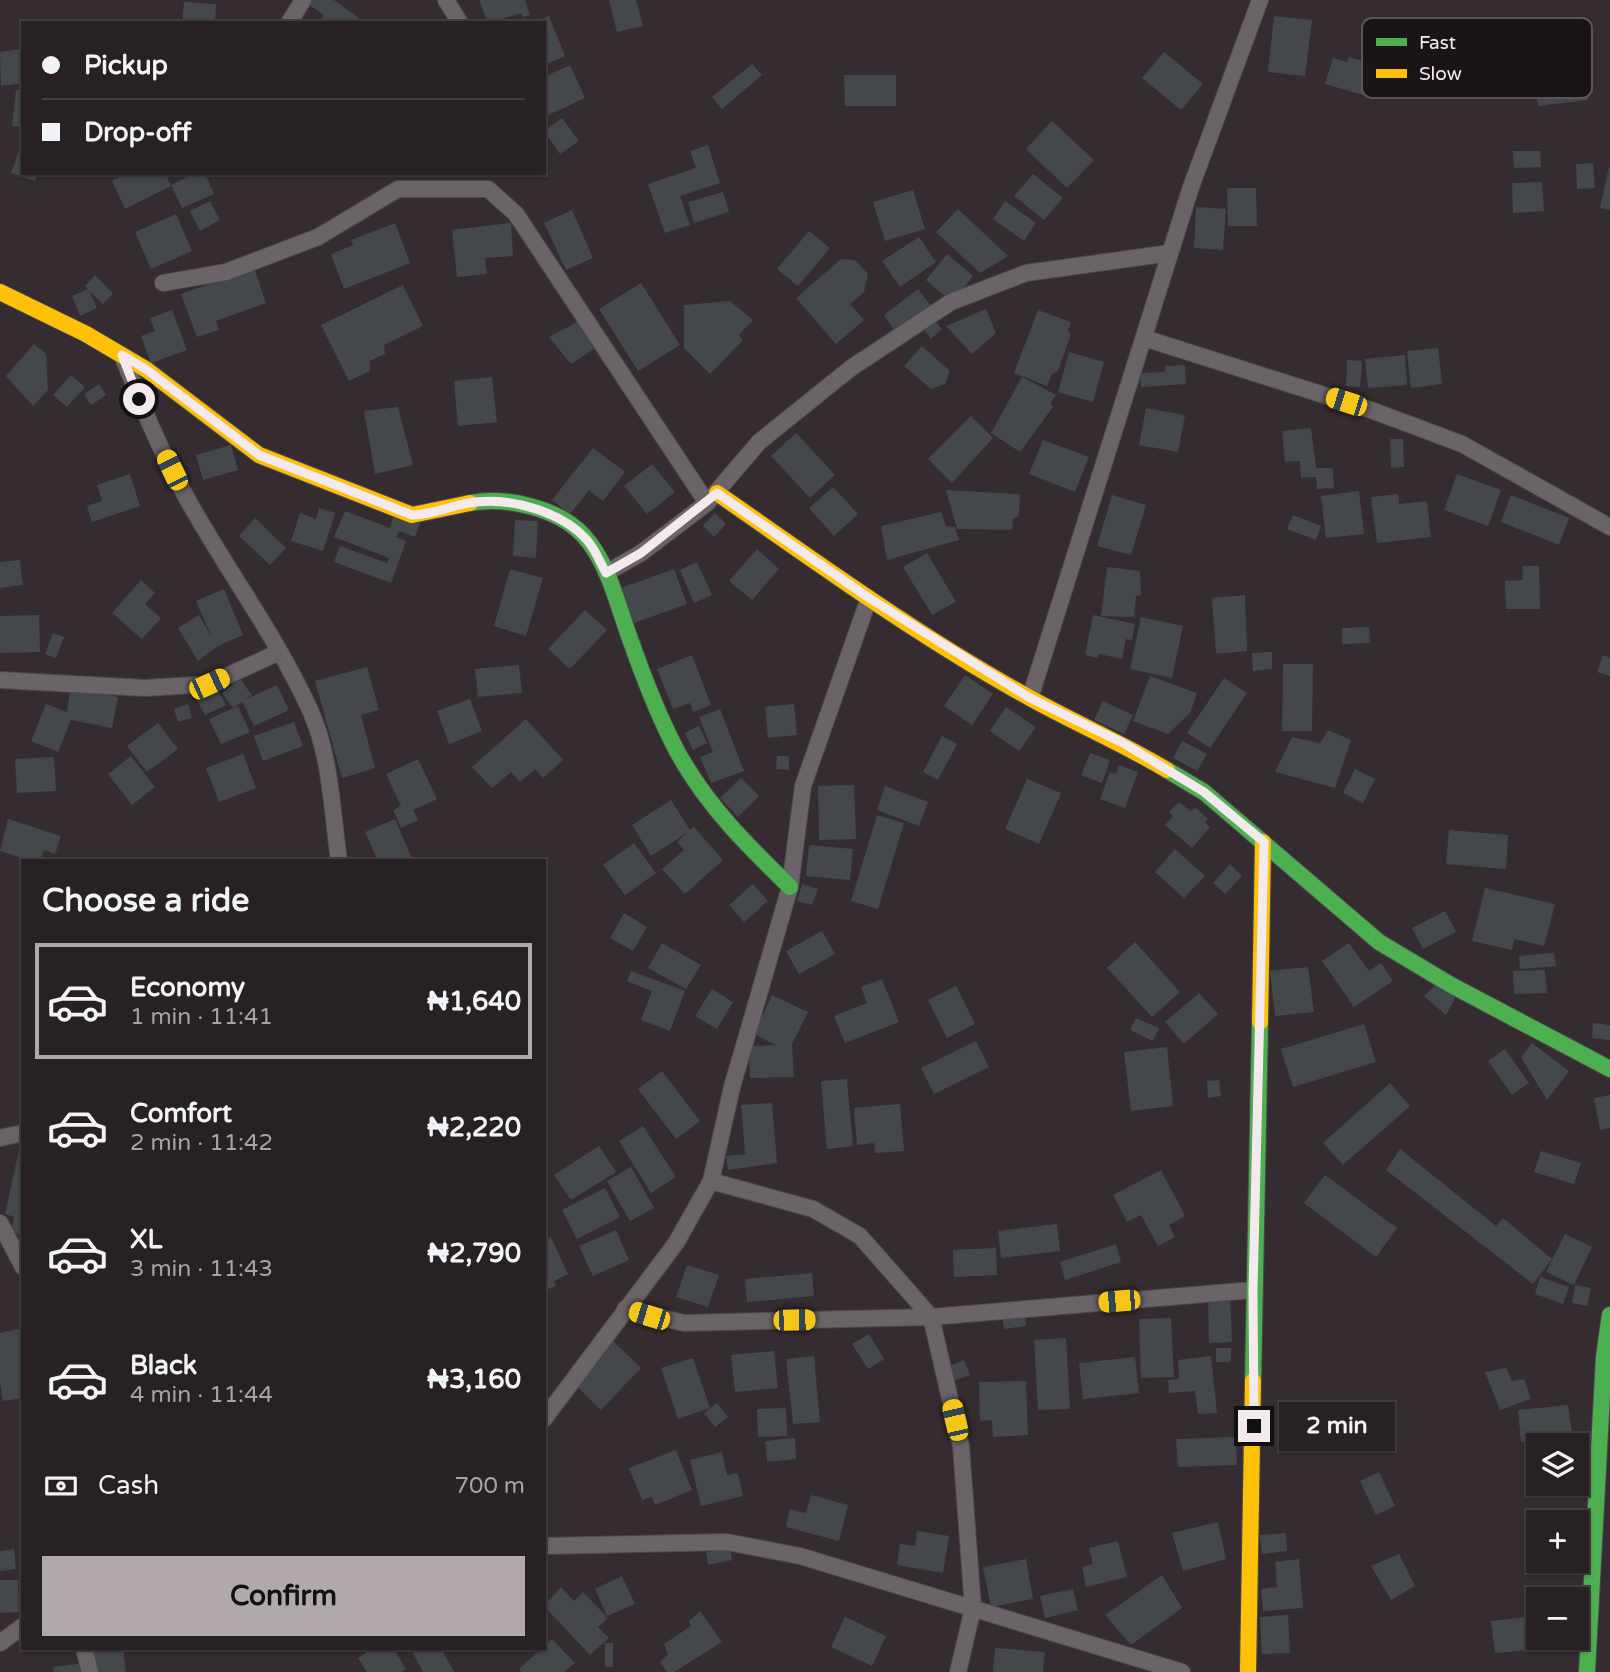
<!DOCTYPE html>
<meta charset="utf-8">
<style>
body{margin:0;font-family:"Varela Round",sans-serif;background:#2f292c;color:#f1f3f6;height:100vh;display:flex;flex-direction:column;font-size:26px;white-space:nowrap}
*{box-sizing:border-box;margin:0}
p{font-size:23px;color:#a4a3a6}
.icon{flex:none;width:38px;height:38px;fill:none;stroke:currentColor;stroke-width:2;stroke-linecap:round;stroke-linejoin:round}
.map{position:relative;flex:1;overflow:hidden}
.panel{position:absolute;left:21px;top:859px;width:525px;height:791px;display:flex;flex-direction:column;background:#272124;border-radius:0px;box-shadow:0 2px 5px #0004,0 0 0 2px #433e41}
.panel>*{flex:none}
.hud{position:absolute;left:21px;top:21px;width:525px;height:154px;border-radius:0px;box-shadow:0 2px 5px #0004,0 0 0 2px #433e41;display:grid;align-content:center;height:154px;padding:0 21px;background:#272124}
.tools{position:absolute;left:1526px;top:1433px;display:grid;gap:14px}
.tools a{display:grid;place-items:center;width:63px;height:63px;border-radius:0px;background:#272124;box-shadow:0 2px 5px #0004,0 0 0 2px #433e41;font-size:35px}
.end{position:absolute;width:32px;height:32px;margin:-16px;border:9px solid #f4eaee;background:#111;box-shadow:0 0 0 4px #111}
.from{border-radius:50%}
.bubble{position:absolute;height:49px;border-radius:0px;background:#272124;box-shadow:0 2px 5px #0004,0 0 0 2px #433e41;font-size:23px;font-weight:700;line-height:49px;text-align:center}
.car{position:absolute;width:21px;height:42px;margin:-21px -10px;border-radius:9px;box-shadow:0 0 5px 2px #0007;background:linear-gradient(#f5c518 24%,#345 0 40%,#f5c518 0 76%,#345 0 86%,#f5c518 0)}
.hud b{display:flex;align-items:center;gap:24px;height:66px;font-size:26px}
.hud b+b{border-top:2px solid #433e41}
.hud i{width:18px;height:18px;background:#f1f3f6}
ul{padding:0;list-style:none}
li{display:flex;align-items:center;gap:21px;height:116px;margin:0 14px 10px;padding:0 7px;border:4px solid transparent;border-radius:0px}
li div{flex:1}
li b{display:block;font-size:26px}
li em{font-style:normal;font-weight:700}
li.on{border-color:#b1a8ac}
li>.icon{width:63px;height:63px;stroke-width:1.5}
h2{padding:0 21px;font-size:32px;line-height:84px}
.pay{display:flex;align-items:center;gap:18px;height:77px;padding:0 21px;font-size:26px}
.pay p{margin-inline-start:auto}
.primary-button{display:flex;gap:14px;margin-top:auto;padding:14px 21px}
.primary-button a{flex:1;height:80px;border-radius:0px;background:#b1a8ac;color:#111;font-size:28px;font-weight:700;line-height:80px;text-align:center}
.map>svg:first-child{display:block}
</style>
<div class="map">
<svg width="1610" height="1672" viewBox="0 0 1610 1672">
<rect width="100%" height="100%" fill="#342c30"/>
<path fill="#44484a" d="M302 0H334L360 19 357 23H318L324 15Z
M479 0H525L530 15 523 17 521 13 488 23Z
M609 0H636L643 26 617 32Z
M184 2 216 4 215 23H182Z
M549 16 565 56 544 65V23H532Z
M1274 16 1312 20 1305 76 1268 72Z
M1581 42 1588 100 1538 106 1531 48Z
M22 49 23 83 1 86 0 52Z
M1164 52 1203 84 1181 110 1142 78Z
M1349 57 1373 64 1363 95 1325 84 1333 58 1347 62Z
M752 64 762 75 722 109 712 97Z
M570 65 585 98 544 117V77Z
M844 75H896V106H845Z
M16 90H23V127L12 126Z
M562 118 579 141 560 154 544 131Z
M1052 121 1094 160 1067 188 1026 149Z
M22 142 23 173H37L35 181 11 173Z
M708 145 720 183 680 196 690 225 665 233 648 184 696 168 690 151Z
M1513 151H1540L1541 167 1514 168Z
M1593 163 1595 188 1577 189 1576 164Z
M1609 167 1610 168V210L1600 208Z
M128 173H165L171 186 125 209 112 181Z
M195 173H205L214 194 182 208 171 185Z
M1033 174 1063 198 1044 220 1014 196Z
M1542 182 1544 211 1513 213 1512 183Z
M1227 188H1256L1257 226H1228Z
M913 190 925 229 885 241 873 202Z
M723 192 729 212 694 223 688 202Z
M210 201 220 220 200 231 190 211Z
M1005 201 1036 223 1024 241 993 219Z
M1196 207 1226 209 1223 250 1194 248Z
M958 209 1008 256 980 273 936 232Z
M572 210 593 258 566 270 544 223Z
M176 214 192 251 151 269 135 232Z
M395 223 410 263 344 289 331 254 353 245 351 240Z
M511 223 513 256 485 258 487 274 457 277 452 230Z
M809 231 830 248 798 286 777 269Z
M919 237 936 262 900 287 882 261Z
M947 254 973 276 952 302 926 280Z
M841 259 855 260 868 274 864 292 850 304 864 320 836 344 796 298Z
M254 268 266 303 216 321 219 330 197 337 181 294Z
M95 275 113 294 103 304 89 291 97 308 80 316 72 296 88 289 85 286Z
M641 283 680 345 638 371 599 309Z
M403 285 423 326 384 345 385 354 370 361V371L349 381 321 325Z
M918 289 931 306 896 333 884 315Z
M730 301 753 320 739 335 743 340 710 374 684 348V305Z
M986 309 996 333 972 354 946 326Z
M172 310 187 350 151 363 141 336 155 331 150 318Z
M1038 310 1071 322 1068 331 1071 334 1058 371 1052 374 1047 386 1014 373Z
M934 321 942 329 931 339 924 330Z
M577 322 594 349 571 364 549 337Z
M34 344 46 354 48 390 33 406 6 376Z
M922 346 950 371 945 384 931 389 904 366Z
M1438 348 1442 384 1411 388 1407 351Z
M1069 352 1104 362 1093 402 1058 392Z
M1405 355 1407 385 1368 388 1365 359Z
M1347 360 1362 361 1360 387 1346 386Z
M1185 365 1186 384 1141 387 1140 373 1165 372V366Z
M71 375 85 387 67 407 53 395Z
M492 377 497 422 458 426 454 381Z
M1022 377 1056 395 1050 403 1053 407 1020 452 991 433Z
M99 384 106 395 91 405 84 394Z
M398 407 413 465 375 474 364 411Z
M1146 408 1185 415 1178 452 1139 445Z
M971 416 993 438 952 483 928 459Z
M1311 428 1316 468H1333L1334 488 1317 489 1316 477 1301 478 1300 461 1285 462 1282 431Z
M796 433 835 475 810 498 771 456Z
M1390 439H1403L1404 467 1391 468Z
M1043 440 1089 457 1075 492 1029 474Z
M231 445 238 470 203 480 196 455Z
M593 448 625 472 603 501 589 490 570 514 552 500Z
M652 464 675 492 647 514 624 486Z
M130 474 140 506 92 522 87 506 102 501 97 485Z
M1457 474 1501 490 1488 526 1444 510Z
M833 487 858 514 834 536 809 508Z
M946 490 1020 494 1019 516 1013 519 1012 530 957 529Z
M1359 491 1364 534 1326 538 1321 496Z
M1398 494 1399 504 1427 501 1431 537 1377 543 1371 497Z
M1112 495 1146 505 1131 555 1097 546Z
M1511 495 1569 518 1559 545 1501 522Z
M319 508 335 513 323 551 291 541 300 513 316 519Z
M345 511 390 528 394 514 420 523 415 537 399 531 396 537 406 541 391 583 334 562 340 546 387 563 389 558 334 537Z
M941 512 946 526 955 527 959 540 887 560 881 526Z
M715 513 726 524 714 537 703 526Z
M1293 515 1321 526 1316 540 1287 529Z
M255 518 286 548 270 565 239 536Z
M515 520 538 521 536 558 513 556Z
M757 549 779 569 752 600 729 581Z
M927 553 956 602 932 615 903 567Z
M20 560 23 585 0 588V562Z
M697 562 712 595 694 603 680 570Z
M1522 566H1539L1540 609H1506L1505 581 1523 580Z
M1107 567 1140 571 1141 595 1136 596 1134 617 1101 616Z
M510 569 543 578 526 636 494 626Z
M674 569 687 604 631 624 618 589Z
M141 580 155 593 145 604 161 618 142 639 112 613Z
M224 589 243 635 218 646 198 661 178 628 199 615 212 638 196 601Z
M1245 595 1247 651 1216 654 1212 598Z
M585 610 607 630 570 669 548 649Z
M39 615 40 652 0 653V616Z
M1093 615 1135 624 1132 640 1126 639 1122 659 1099 654 1097 658 1085 655Z
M1141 617 1183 626 1172 678 1130 669Z
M1369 627 1370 643 1342 644V628Z
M53 633 64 637 56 658 45 654Z
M1272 652V669L1253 671 1252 653Z
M692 655 711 705 693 712 690 703 673 709 657 669Z
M1603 655 1610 658V676L1597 672Z
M1283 664H1313L1312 731H1282Z
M519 665 522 693 478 697 475 669Z
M367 667 379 710 361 715 375 768 342 778 315 681Z
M965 675 993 694 972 725 944 706Z
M1150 676 1197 693 1190 713 1168 734 1133 721Z
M1224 678 1247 693 1210 748 1187 733Z
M240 679 252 695 233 708 222 693Z
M277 685 289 710 254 726 242 701Z
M71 687 118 697 112 728 71 720 58 752 31 741 46 704 67 712Z
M218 690 226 705 205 715 197 700Z
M470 699 482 731 449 744 437 711Z
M1103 701 1133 715 1124 734 1094 720Z
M188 704 192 718 178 722 174 709Z
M794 704 797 735 768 738 765 707Z
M238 706 250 732 221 744 209 719Z
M1006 707 1036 727 1019 751 990 731Z
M720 709 744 771 711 783 700 757 713 752 699 717Z
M526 719 563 760 543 778 535 769 520 782 511 772 492 788 472 767Z
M294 722 303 746 263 761 254 736Z
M158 723 178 749 147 772 127 746Z
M699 726 707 743 693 750 685 733Z
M1328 730 1351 740 1335 788 1275 772 1292 737 1320 743Z
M942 736 957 744 938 780 923 772Z
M1182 741 1207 754 1197 771 1173 758Z
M1090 753 1110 760 1102 783 1081 775Z
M243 754 256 788 219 802 206 768Z
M131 756 155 787 132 805 108 774Z
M777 756H789V770L776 769Z
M54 757 56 791 17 793 15 759Z
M418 759 437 799 413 810 418 820 401 828 393 810 401 806 386 774Z
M1119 765 1138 772 1125 808 1100 799 1110 772 1116 774Z
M1355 769 1375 779 1363 803 1343 793Z
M741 778 759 796 738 817 720 798Z
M1027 779 1061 793 1039 844 1005 829Z
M854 785 856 839 819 840 818 786Z
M885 786 928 802 919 826 877 810Z
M671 800 690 830 694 827 723 860 685 894 662 869 684 850 677 842 687 833 651 856 632 825Z
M1179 802 1190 811 1196 808 1208 819 1205 823 1210 827 1192 848 1165 825 1173 816 1169 812Z
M877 815 904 823 878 909 851 901Z
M8 819 61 836 55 854 44 850 40 861H31L0 851Z
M395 819 413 861H378L365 832Z
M1449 830 1508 835 1506 869 1446 864Z
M634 843 656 873 625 895 603 865Z
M809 845 853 849 850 880 806 876Z
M1175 849 1205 876 1184 898 1155 872Z
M1230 864 1242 876 1225 894 1213 883Z
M753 884 768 901 744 922 729 905Z
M802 884 818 889 812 905 797 901Z
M1485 888 1555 904 1544 946 1514 939 1512 950 1472 941Z
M1445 911 1456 932 1423 949 1412 928Z
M624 913 647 927 633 951 610 938Z
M822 931 835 954 799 974 786 951Z
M1135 942 1180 992 1152 1017 1107 968Z
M662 943 701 965 686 989 648 968Z
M1349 943 1369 971 1381 963 1393 981 1354 1007 1322 961Z
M1554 953 1556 966 1520 969 1519 956Z
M1308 967 1314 1012 1275 1016 1270 971Z
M1545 970 1547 993 1514 994 1513 971Z
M631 971 685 991 670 1031 641 1020 652 991 627 981Z
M882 979 899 1022 845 1043 834 1016 867 1003 861 987Z
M956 986 975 1024 947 1038 928 1000Z
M1434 986 1456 996 1446 1015 1424 996Z
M712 989 733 1002 717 1029 695 1016Z
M1199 993 1218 1014 1184 1044 1165 1022Z
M772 995 808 1012 792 1044 794 1077 750 1078 749 1046 776 1045 754 1034Z
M1136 1018 1159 1028 1153 1041 1130 1030Z
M1593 1023 1610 1025V1040L1592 1038Z
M1364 1024 1376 1062 1293 1087 1281 1049Z
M976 1041 989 1067 934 1094 921 1068Z
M1532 1043 1569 1071 1547 1100 1521 1057Z
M1167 1047 1173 1106 1131 1111 1124 1052Z
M1505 1049 1529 1083 1512 1095 1488 1061Z
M662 1071 700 1121 676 1139 638 1089Z
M847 1079 853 1146 827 1149 821 1081Z
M1219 1080 1221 1096 1208 1098 1207 1081Z
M1390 1083 1410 1106 1343 1165 1323 1143Z
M1610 1095V1128L1600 1130 1594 1098Z
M772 1103 777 1163 728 1170 726 1156 745 1154 741 1105Z
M900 1104 904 1151 875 1153 874 1143 857 1145 854 1108Z
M643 1126 676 1177 651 1193 619 1141Z
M599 1146 616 1172 571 1200 554 1175Z
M1400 1149 1496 1226 1503 1218 1552 1259 1533 1284 1386 1170Z
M19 1150 23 1151V1235L11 1232 14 1217 5 1214Z
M1541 1151 1581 1163 1574 1184 1534 1172Z
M631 1167 654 1208 630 1221 607 1181Z
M1161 1170 1185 1216 1169 1225 1175 1237 1158 1246 1141 1215 1127 1222 1113 1195Z
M1325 1175 1397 1228 1376 1257 1304 1203Z
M605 1188 620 1217 577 1239 562 1210Z
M1057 1224 1060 1251 1001 1258 998 1231Z
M616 1230 629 1260 593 1276 579 1246Z
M1565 1234 1592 1247 1574 1285 1546 1272Z
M551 1237 568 1274 554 1281 556 1286 544 1291V1240Z
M1116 1244 1121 1262 1065 1280 1060 1262Z
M996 1248 997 1275 954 1277 953 1250Z
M687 1265 719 1275 708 1307 676 1297Z
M812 1273 814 1296 747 1302 745 1279Z
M1540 1277 1569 1287 1563 1304 1535 1294Z
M1575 1285 1591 1288 1587 1306 1572 1303Z
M1230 1297 1232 1342 1209 1343 1208 1298Z
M1025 1315 1026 1326 1004 1329 1002 1317Z
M1171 1318 1174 1377 1141 1378 1139 1319Z
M23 1328V1398L3 1401 0 1382V1333Z
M869 1334 884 1359 868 1369 852 1344Z
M1066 1338 1070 1409 1038 1410 1034 1340Z
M611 1339 641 1368 601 1410 571 1381Z
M1216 1348H1231V1362H1216Z
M774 1351 778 1388 735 1392 731 1355Z
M814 1356 820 1422 793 1424 786 1359Z
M1211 1356 1217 1413 1198 1414 1195 1391 1169 1393 1168 1380 1179 1379 1178 1360Z
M1135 1357 1139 1393 1083 1399 1079 1363Z
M693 1358 710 1408 678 1419 661 1368Z
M964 1360 970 1375 955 1380 949 1366Z
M1506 1368 1512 1381 1524 1379 1531 1399 1500 1410 1485 1372Z
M1026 1381 1028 1435 993 1437 992 1420 980 1421 979 1382Z
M717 1403 728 1417 715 1427 704 1413Z
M1568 1405 1573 1440 1521 1442 1518 1410Z
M786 1408 787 1436 758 1437 757 1409Z
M1236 1437 1237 1465 1178 1467 1176 1439Z
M795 1438 796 1459 767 1462 765 1441Z
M676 1450 692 1490 655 1505 652 1497 642 1500 629 1468Z
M722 1452 727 1475 738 1473 743 1496 701 1506 690 1460Z
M1379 1472 1395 1506 1376 1515 1360 1481Z
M811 1495 848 1505 839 1541 786 1527 790 1509 806 1513Z
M1218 1522 1226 1559 1183 1571 1172 1533Z
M917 1531 949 1536 943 1573 897 1565 900 1544 915 1546Z
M1286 1533 1287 1551 1262 1554 1260 1535Z
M1118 1541 1127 1577 1086 1587 1082 1567 1093 1564 1089 1548Z
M730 1548 732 1560 708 1565 706 1552Z
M14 1549 16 1569 0 1571V1551Z
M1399 1554 1415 1586 1391 1600 1371 1566Z
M1026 1559 1033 1599 991 1607 983 1567Z
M1299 1559 1303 1608 1263 1611 1261 1589 1277 1587 1275 1562Z
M1162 1575 1182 1608 1131 1645 1105 1615Z
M622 1576 635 1604 607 1616 595 1589Z
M0 1580H18L19 1612 0 1613Z
M561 1587 574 1601 583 1592 608 1618 598 1627 609 1638 590 1655 544 1606Z
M1073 1589 1078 1610 1045 1618 1040 1596Z
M700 1611 722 1642 674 1672H667L660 1662 668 1654 664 1644 691 1626 689 1621Z
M1288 1615 1290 1653 1262 1654 1260 1617Z
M1538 1616V1638H1549L1550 1648 1495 1653 1491 1621Z
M845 1617 886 1636 872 1666 831 1647Z
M552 1639 575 1663 564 1672H521L519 1669Z
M605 1643H613V1667H605Z
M123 1648 126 1672H54L53 1667 86 1663 85 1649Z
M373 1648H393L406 1669 401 1672H367L358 1658Z
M422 1648H441L454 1672H423L413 1653Z
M995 1648 1045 1652 1043 1672H993Z"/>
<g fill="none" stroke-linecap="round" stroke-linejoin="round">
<defs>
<path id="street" d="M446 0 460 23
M289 23 303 0
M163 283 226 272 318 237 398 189H488L516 214 707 503
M1144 338 1371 410 1462 444 1610 527
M122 355C141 403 160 451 185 495 225 568 276 635 310 710 331 756 332 812 339 861
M606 573 641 553 707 503 759 442 851 368 951 302 1026 273 1170 253
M0 680 145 688 210 684 279 652
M1030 698 1191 187 1260 0
M0 1138 23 1133
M711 1181 813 1209 860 1236 931 1317 961 1446 973 1608 958 1672
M0 1223 23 1267
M625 1309 684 1323 931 1317 1253 1290
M544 1419 676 1243 711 1181 732 1087 790 887 803 786 869 598
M544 1546 727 1542 800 1556 1182 1672
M0 1643 23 1626
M84 1648 90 1672"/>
<path id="fast" d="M470 503C505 496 558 508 583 535 608 562 617 603 629 636 643 676 658 716 678 753 708 807 747 845 790 887
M1167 770 1204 792 1379 942 1451 985 1610 1069
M1253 1381 1260 1022
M1587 1672 1604 1357 1610 1315"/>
<path id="slow" d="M0 292 86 334 147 370 259 455 412 515 470 503
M717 493C819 564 921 638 1030 698 1075 723 1122 743 1167 770
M1260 1022 1263 842
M1248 1672 1253 1381"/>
</defs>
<use href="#street" stroke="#4f484c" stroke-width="18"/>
<use href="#fast" stroke="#4f484c" stroke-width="18"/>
<use href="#slow" stroke="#4f484c" stroke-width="18"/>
<use href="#street" stroke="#6a6367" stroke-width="16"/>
<use href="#fast" stroke="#4caf50" stroke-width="16"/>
<use href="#slow" stroke="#ffc107" stroke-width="16"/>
</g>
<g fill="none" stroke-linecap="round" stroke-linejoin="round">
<path stroke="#f4eaee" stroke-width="9" d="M139 399 122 355 147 370 259 455 412 515C437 514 454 504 476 502 513 498 562 512 587 540 595 549 600 562 606 573L641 553 717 493 869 598 1030 698 1123 743 1204 792 1264 842 1253 1290 1254 1426"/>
</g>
<rect x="1362" y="18" width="230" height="80" rx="10" fill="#1b1417" stroke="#5c5458" stroke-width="2"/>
<rect x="1376" y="38" width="31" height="8" fill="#4caf50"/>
<rect x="1376" y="69" width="31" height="9" fill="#ffc107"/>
<g font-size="19" fill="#f4eaee">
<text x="1419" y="49">Fast</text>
<text x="1419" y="80">Slow</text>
</g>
</svg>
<div class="tools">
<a><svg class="icon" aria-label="layers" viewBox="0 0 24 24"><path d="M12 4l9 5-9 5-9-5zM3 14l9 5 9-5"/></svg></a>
<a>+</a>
<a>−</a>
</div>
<i class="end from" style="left:139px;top:399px"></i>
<i class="end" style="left:1254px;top:1426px"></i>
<div class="bubble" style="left:1279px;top:1402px;width:116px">2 min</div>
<i class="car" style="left:1346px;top:402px;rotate:288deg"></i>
<i class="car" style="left:172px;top:470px;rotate:334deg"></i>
<i class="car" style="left:209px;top:684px;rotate:65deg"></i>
<i class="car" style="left:1119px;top:1301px;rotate:265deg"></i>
<i class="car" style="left:649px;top:1316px;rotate:287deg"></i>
<i class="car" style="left:794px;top:1320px;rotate:89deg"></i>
<i class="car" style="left:955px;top:1420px;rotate:347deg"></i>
<div class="hud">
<b><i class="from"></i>Pickup</b>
<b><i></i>Drop-off</b>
</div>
<section class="panel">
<h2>Choose a ride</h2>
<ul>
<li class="on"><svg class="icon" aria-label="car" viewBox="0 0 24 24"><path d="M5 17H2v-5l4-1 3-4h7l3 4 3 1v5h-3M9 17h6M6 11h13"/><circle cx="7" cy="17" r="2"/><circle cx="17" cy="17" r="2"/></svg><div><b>Economy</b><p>1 min · 11:41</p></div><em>₦1,640</em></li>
<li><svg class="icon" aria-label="car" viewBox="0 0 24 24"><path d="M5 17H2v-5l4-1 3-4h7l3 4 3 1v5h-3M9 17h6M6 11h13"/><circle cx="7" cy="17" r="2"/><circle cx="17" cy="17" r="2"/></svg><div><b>Comfort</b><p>2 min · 11:42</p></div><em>₦2,220</em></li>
<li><svg class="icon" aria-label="car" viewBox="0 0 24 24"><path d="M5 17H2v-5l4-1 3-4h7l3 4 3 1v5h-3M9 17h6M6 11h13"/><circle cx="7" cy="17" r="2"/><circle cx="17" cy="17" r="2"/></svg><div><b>XL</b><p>3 min · 11:43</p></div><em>₦2,790</em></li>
<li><svg class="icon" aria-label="car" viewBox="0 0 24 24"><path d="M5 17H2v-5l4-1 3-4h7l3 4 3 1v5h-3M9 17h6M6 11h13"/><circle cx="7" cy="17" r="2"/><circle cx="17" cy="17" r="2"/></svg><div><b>Black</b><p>4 min · 11:44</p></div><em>₦3,160</em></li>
</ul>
<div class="pay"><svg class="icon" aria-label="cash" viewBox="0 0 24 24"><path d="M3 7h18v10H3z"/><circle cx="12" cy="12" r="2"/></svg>Cash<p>700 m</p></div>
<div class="primary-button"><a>Confirm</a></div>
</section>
</div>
